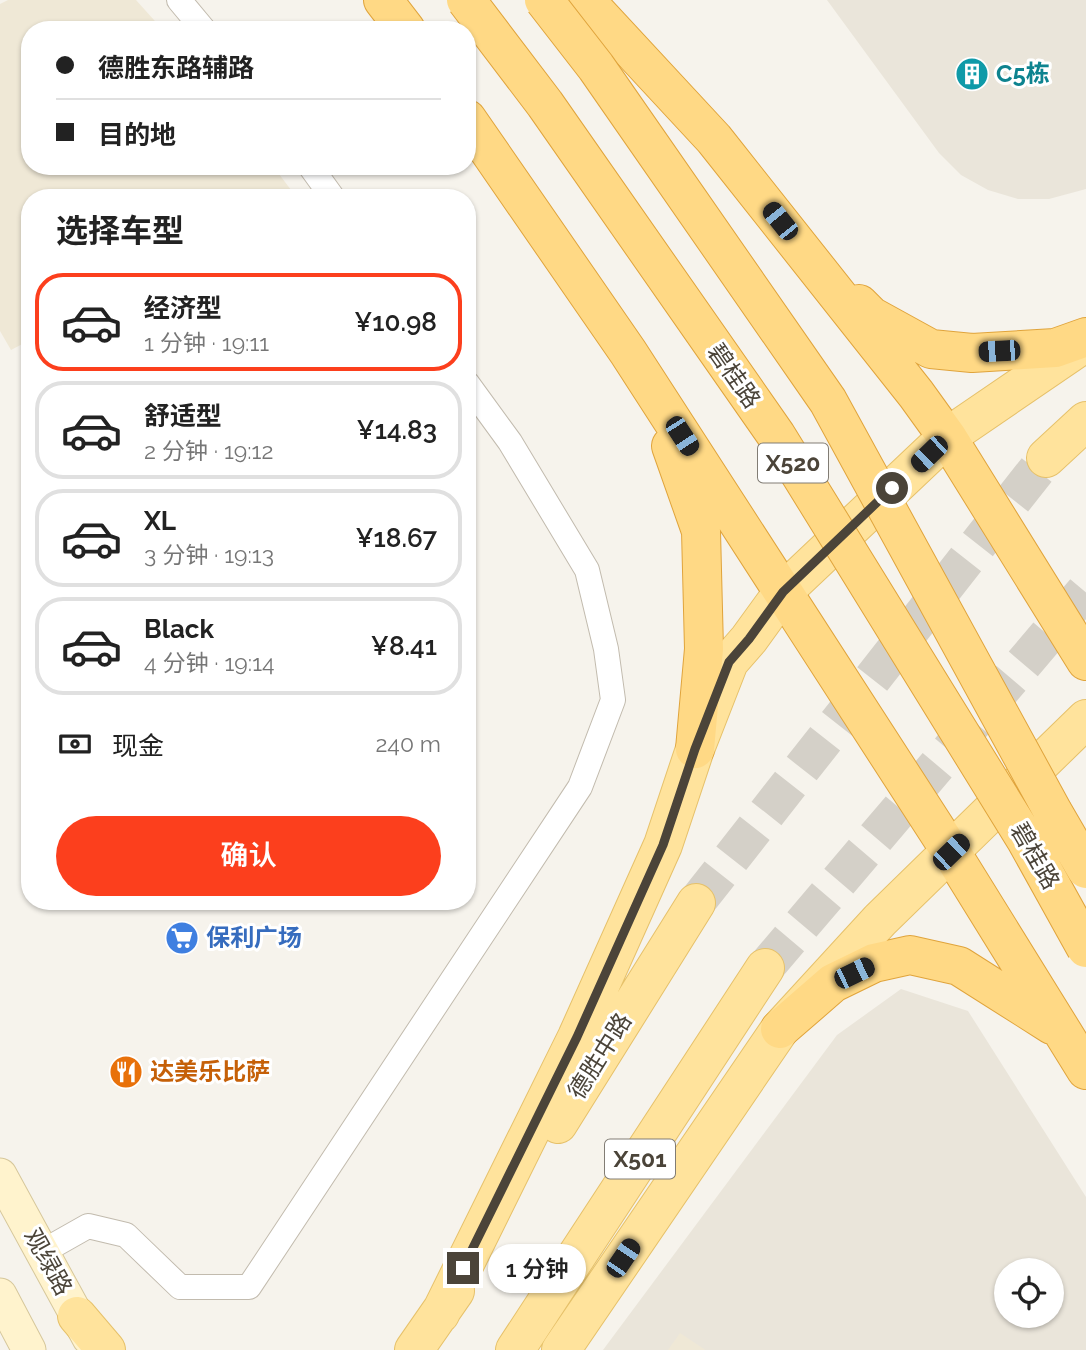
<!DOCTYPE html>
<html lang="zh">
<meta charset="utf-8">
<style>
body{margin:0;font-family:Raleway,"Noto Sans SC",sans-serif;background:#f6f6f6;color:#222;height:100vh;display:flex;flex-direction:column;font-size:26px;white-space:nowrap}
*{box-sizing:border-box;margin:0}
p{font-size:23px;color:#767676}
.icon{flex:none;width:38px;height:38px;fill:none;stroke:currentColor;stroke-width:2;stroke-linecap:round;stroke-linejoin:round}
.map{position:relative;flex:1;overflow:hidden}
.drawer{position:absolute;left:21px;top:189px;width:455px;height:721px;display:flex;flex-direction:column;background:#fff;border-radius:28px;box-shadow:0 2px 5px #0004}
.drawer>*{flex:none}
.hud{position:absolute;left:21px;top:21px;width:455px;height:154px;border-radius:28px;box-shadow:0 2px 5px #0004;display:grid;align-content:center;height:154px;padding:0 35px;background:#fff}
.controls{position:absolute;left:994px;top:1258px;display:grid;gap:14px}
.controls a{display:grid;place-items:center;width:70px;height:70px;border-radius:50%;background:#fff;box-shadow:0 2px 5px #0004;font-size:35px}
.end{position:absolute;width:32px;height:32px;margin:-16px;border:9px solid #4b4439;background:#fff;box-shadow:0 0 0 4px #fff}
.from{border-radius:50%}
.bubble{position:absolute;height:49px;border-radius:24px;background:#fff;box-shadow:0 2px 5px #0004;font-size:23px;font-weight:600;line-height:49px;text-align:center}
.car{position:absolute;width:21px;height:42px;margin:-21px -10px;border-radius:9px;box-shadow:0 0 5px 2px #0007;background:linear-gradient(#222 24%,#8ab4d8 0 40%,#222 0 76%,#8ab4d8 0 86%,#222 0)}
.hud b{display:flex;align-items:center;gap:24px;height:66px;font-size:26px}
.hud b+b{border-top:2px solid #e0e0e0}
.hud i{width:18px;height:18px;background:#222}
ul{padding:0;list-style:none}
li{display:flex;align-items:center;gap:21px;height:98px;margin:0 14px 10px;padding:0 21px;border:4px solid #e0e0e0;border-radius:28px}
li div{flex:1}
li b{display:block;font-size:26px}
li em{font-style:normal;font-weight:600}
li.active{border-color:#fc3f1d}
li>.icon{width:63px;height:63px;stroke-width:1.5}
h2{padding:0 35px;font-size:32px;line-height:84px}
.pay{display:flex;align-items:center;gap:18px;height:77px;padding:0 35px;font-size:26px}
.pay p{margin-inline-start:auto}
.cta{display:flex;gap:14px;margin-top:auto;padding:14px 35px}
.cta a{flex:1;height:80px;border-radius:42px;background:#fc3f1d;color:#fff;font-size:28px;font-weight:600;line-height:80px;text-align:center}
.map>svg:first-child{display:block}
</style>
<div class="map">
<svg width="1086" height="1350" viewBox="0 0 1086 1350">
<rect width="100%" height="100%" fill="#f6f3ec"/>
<path fill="#eae5da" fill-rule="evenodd" d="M827 0H1086V189L1049 199H1018L988 190 961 175 939 153Z
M901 989 968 1011 1086 1197V1350H603L837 1035ZM1006 1270H1052V1316H1006Z"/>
<path fill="#efe8d6" d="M8 0H136L163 30H30V166H273L297 198H30V340L11 350 0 331V4Z
M680 1333 704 1349 705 1350H668Z"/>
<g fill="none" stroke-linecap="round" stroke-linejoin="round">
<path stroke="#d4d0c8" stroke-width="38" stroke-dasharray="38 19" stroke-linecap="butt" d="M696 903 1046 458
M765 968 1086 590"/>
<defs>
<path id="minor" d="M179 0 204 30
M310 166 333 198
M42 1252 88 1226 126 1235 180 1287H249L580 787 613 700 606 649 587 570 510 442 467 383"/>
<path id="secondary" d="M0 1175 89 1338
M0 1295 29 1350"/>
<path id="primary" d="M1046 458 1086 421
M558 1124 696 903
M440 1314 577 1037 663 845 695 749 729 662 749 639 783 592 947 437 1086 342
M77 1316 106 1350
M414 1350 455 1291
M515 1350 765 968
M561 1350 780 1029 880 920 1086 719"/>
<path id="trunk" d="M383 0 406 30
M585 0 714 139 916 394 947 437 1086 661
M467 119 628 352 951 852 1086 1070
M859 304 871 316 931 349 972 353 1055 348 1086 337
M671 446 701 531 704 649 695 749
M780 1029 833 983 874 963 910 955 959 966 1052 1025"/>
</defs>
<use href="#minor" stroke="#c2bbae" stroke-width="26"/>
<use href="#secondary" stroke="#d6c79b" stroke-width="35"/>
<use href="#primary" stroke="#e6c16a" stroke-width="40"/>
<use href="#trunk" stroke="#e0a43c" stroke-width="40"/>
<use href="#minor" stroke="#fff" stroke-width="24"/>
<use href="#secondary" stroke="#fff3cd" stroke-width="33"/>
<use href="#primary" stroke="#ffe39c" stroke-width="38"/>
<use href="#trunk" stroke="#ffd985" stroke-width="38"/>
<defs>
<path id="trunk-bridge" d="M466 0 545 104 776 435 1026 840 1086 948
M544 0 596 67 828 401 1053 812 1086 869"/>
</defs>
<use href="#trunk-bridge" stroke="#e0a43c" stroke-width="40" stroke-linecap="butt"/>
<use href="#trunk-bridge" stroke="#ffd985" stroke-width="38"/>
</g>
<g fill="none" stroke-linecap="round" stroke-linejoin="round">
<path stroke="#4b4439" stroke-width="9" d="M463 1268 577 1037 663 845 695 749 729 662 749 639 783 592 892 488"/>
</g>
<defs>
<symbol id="building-disc" viewBox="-11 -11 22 22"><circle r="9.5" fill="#0f9aa8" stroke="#fff"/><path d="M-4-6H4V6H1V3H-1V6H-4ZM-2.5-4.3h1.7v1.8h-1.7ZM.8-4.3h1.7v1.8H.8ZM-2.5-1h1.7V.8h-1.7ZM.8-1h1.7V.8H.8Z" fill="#fff"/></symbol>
<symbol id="supermarket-disc" viewBox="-11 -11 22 22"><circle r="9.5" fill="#3f7fe0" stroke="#fff"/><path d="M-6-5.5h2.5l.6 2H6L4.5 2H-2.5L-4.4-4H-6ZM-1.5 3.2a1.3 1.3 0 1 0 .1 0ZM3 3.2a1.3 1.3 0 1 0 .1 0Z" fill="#fff"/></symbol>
<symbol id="restaurant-disc" viewBox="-11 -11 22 22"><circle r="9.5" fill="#e8710a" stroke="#fff"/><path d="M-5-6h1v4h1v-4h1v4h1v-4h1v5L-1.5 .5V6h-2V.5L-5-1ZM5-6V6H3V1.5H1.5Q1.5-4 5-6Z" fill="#fff"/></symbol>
</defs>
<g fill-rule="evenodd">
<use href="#building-disc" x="953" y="55" width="38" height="38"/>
<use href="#supermarket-disc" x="163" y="919" width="38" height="38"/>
<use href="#restaurant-disc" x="107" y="1053" width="38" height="38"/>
</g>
<g text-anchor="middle" stroke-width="6" stroke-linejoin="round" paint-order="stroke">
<g fill="#fff" stroke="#817c74" stroke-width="2">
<rect x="758" y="443.5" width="70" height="39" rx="5"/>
<rect x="605" y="1139.5" width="70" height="39" rx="5"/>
</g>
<g font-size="23" font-weight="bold" fill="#4b4439">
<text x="793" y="471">X520</text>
<text x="640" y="1167">X501</text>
</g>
<g font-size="24" font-weight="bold" fill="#0d838f" stroke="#fff" text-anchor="start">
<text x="996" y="82">C5栋</text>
</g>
<g font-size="24" fill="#4b4439" stroke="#fff">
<text transform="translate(734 376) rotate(55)" y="8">碧桂路</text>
<text transform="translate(1035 856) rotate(60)" y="8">碧桂路</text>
<text transform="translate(600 1056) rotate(-58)" y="8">德胜中路</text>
<text transform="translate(48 1262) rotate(61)" y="8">观绿路</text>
</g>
<g font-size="24" font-weight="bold" fill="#366cbe" stroke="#fff" text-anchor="start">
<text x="206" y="946">保利广场</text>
</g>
<g font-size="24" font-weight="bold" fill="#c56008" stroke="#fff" text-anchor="start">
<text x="150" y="1080">达美乐比萨</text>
</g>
</g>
</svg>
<div class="controls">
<a><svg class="icon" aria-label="locate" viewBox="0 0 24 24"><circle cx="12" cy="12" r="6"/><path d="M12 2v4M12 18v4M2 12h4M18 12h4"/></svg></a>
</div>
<i class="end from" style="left:892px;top:488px"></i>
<i class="end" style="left:463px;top:1268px"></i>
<div class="bubble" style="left:488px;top:1244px;width:98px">1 分钟</div>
<i class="car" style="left:780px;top:221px;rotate:321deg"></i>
<i class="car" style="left:999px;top:351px;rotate:267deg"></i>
<i class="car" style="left:682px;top:436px;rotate:147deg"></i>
<i class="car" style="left:929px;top:454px;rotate:226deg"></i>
<i class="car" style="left:951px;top:852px;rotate:46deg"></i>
<i class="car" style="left:854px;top:973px;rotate:64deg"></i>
<i class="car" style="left:623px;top:1258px;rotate:34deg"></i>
<div class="hud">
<b><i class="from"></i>德胜东路辅路</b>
<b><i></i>目的地</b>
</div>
<section class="drawer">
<h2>选择车型</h2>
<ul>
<li class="active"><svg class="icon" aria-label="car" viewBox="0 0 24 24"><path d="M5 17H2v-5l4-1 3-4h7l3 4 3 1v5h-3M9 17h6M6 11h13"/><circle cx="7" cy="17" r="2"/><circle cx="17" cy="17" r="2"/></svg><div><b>经济型</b><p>1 分钟 · 19:11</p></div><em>¥10.98</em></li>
<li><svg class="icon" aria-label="car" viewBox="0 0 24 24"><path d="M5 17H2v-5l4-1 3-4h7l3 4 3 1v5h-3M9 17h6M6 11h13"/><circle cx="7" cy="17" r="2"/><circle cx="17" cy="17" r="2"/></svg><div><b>舒适型</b><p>2 分钟 · 19:12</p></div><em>¥14.83</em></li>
<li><svg class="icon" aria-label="car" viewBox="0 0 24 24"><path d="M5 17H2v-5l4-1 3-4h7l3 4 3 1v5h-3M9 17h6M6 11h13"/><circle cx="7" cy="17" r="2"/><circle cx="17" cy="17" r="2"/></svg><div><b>XL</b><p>3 分钟 · 19:13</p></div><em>¥18.67</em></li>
<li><svg class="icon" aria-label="car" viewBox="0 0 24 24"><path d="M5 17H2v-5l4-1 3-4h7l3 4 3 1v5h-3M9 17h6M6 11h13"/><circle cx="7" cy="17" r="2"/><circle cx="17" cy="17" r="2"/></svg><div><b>Black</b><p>4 分钟 · 19:14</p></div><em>¥8.41</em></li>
</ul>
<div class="pay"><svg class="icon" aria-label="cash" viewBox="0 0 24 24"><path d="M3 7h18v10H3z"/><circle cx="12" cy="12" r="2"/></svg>现金<p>240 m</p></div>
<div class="cta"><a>确认</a></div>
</section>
</div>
